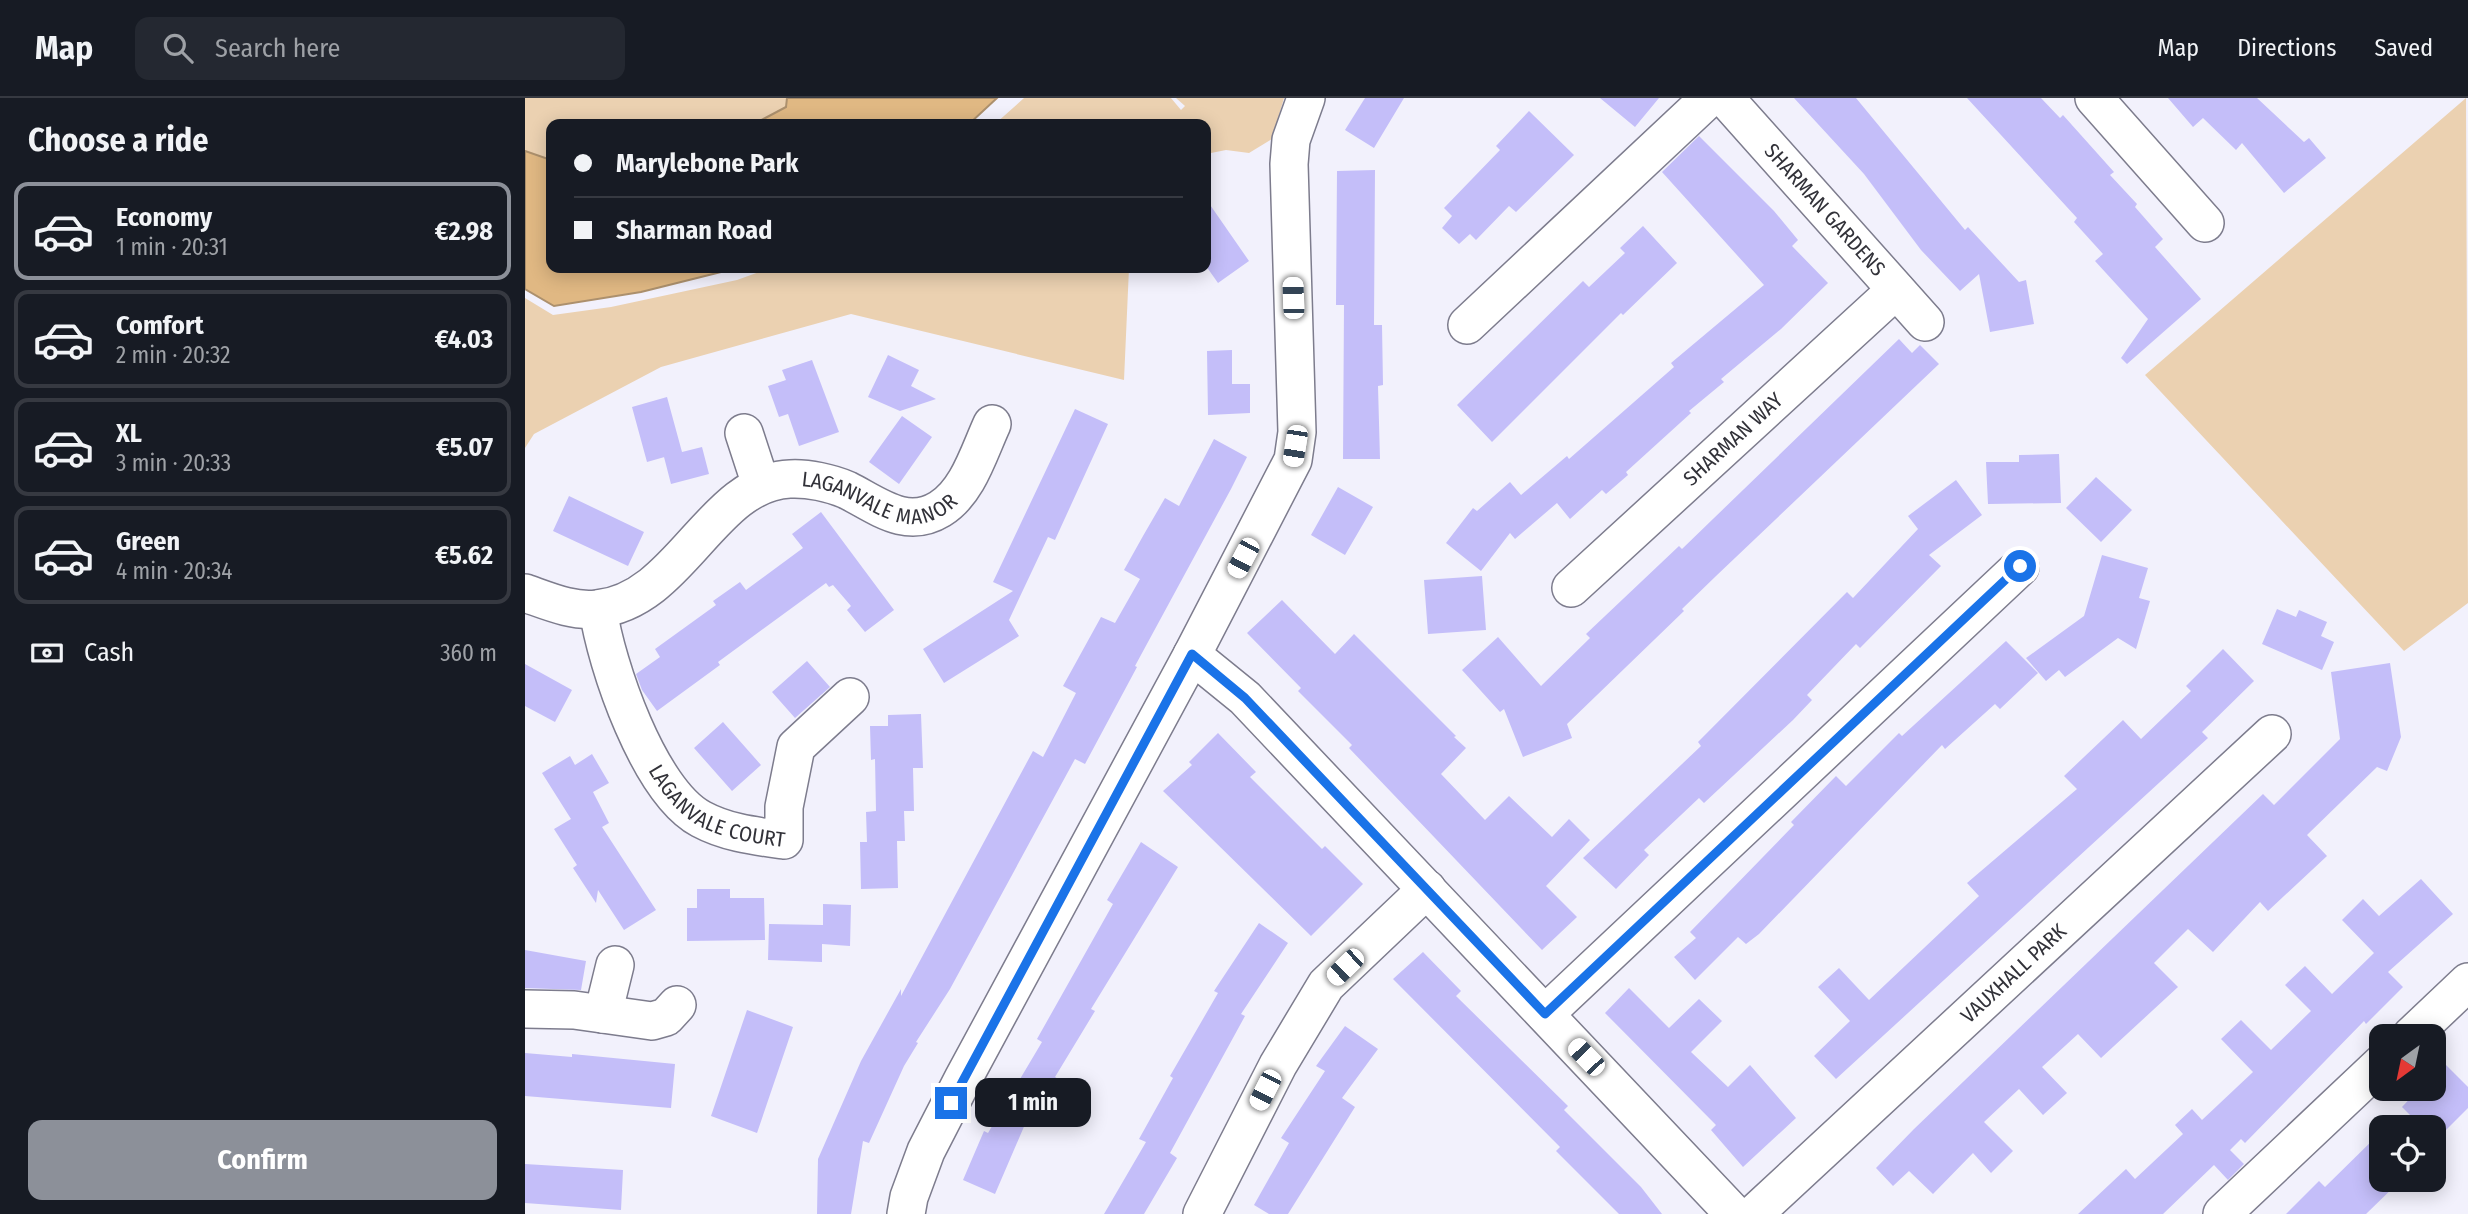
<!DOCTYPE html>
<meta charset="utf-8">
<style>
body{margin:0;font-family:"Fira Sans Condensed",sans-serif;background:#242831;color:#f1f3f6;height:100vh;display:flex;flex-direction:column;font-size:26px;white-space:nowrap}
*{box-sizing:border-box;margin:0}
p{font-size:23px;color:#9ea1a6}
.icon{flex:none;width:38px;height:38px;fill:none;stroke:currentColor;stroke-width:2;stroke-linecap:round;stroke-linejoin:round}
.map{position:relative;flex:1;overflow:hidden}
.panel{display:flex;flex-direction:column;background:#171b24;width:525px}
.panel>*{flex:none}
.top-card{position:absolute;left:21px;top:21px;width:665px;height:154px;border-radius:14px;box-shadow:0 4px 18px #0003;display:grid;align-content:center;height:154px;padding:0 28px;background:#171b24}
.needle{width:46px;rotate:213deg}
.fabs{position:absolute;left:1844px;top:926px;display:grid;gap:14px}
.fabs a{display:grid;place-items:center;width:77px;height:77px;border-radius:14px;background:#171b24;box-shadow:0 4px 18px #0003;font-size:35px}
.end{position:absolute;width:32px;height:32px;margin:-16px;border:9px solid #1a73e8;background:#fff;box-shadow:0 0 0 4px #fff}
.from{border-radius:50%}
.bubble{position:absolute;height:49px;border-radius:14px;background:#171b24;box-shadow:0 4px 18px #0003;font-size:23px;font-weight:700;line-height:49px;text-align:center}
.car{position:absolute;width:21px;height:42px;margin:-21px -10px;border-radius:9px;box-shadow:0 0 5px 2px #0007;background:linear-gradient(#fff 24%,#345 0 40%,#fff 0 76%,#345 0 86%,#fff 0)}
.top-card b{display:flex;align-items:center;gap:24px;height:66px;font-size:26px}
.top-card b+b{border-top:2px solid #363941}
.top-card i{width:18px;height:18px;background:#f1f3f6}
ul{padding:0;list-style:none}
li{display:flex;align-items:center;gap:21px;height:98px;margin:0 14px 10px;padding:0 14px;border:4px solid #363941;border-radius:14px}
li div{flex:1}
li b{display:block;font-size:26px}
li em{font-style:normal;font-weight:700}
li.selected{border-color:#8c9099}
li>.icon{width:63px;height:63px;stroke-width:1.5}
h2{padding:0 28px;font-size:32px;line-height:84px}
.pay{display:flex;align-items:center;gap:18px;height:77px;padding:0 28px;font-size:26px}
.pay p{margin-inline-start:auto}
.action{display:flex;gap:14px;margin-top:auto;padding:14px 28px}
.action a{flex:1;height:80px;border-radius:14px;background:#8c9099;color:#fff;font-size:28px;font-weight:700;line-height:80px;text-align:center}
header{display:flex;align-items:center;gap:42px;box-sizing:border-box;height:98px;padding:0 35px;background:#171b24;border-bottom:2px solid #363941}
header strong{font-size:33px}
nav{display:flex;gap:38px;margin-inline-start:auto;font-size:24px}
.search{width:490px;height:63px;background:#242831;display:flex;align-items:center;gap:18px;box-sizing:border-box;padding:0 24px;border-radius:14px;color:#9ea1a6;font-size:26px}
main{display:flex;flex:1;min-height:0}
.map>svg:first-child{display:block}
</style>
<header>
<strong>Map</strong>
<div class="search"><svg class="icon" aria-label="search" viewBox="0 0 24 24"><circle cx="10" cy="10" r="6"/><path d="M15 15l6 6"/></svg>Search here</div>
<nav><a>Map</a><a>Directions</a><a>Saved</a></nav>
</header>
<main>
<section class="panel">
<h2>Choose a ride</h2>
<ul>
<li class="selected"><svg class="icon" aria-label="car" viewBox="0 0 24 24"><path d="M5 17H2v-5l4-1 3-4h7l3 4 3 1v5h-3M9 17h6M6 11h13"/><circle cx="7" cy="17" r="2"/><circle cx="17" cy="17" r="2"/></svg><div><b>Economy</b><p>1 min · 20:31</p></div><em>€2.98</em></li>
<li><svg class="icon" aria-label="car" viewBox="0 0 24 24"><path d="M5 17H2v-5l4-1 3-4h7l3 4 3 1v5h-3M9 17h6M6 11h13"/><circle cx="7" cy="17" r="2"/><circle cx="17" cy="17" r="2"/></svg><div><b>Comfort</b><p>2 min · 20:32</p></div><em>€4.03</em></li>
<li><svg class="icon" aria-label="car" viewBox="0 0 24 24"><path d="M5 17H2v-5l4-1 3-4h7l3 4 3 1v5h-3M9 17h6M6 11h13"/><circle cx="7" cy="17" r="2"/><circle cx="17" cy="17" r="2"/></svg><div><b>XL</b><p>3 min · 20:33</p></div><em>€5.07</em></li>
<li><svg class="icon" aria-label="car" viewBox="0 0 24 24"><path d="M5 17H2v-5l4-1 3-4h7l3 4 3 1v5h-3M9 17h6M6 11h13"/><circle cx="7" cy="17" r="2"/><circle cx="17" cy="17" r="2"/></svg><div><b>Green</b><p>4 min · 20:34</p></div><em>€5.62</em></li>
</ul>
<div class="pay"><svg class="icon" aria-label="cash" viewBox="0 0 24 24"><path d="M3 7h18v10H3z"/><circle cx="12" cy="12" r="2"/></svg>Cash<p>360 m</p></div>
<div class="action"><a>Confirm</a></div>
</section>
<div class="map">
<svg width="1943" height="1116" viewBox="0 0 1943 1116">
<rect width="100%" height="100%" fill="#f2f1fc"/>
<path fill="#ebd1b1" d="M0 0H262L261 9 229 26H26V62L0 53Z
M499 0H646L656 12 660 8 651 0H759L747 41 724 55 701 52 681 56V26H470Z
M1941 0 1943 505 1879 553 1620 277Z
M245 170H604L599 282 326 216 136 269 9 336 0 350V200L28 217 86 209 212 182Z"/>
<path fill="#e0b883" stroke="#ac906d" stroke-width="2" d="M262 0H472L444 26H229L261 9Z
M0 53 26 62V170H212L116 194 29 208 0 191Z"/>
<path fill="#c4bef9" d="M840 0H879L849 50 820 32Z
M1075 0H1134L1110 29Z
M1269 0H1331L1440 132 1443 129 1494 184 1501 182 1509 226 1465 234 1454 176 1435 193 1396 152 1339 76Z
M1442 0H1516L1535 20 1538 17 1589 74 1585 77 1612 106 1610 109 1638 141 1630 149 1676 201 1602 266 1596 260 1623 221 1570 163 1578 156 1549 124 1552 120Z
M1643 0H1732L1779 44 1784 40 1801 60 1759 95 1717 45 1711 52 1678 20 1668 29Z
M1004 13 1049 57 991 114 984 108 951 142 945 136 934 146 917 130 927 118 919 110 975 52 971 48Z
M1174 38 1249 113 1273 142 1267 148 1303 185 1256 231 1196 281 1199 284 1164 313 1166 315 1101 374 1103 377 1081 396 1077 392 1045 421 1032 405 990 441 985 435 956 473 921 445 948 410 952 413 985 384 996 397 1042 358 1044 361 1149 269 1146 265 1239 187 1137 74Z
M850 72 849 227H857L858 287 853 288 855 361H818L819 207H811L812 73Z
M681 101 724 163 693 185 681 168Z
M1118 128 1152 165 1098 217 1096 215 967 344 932 307 1058 183 1064 189 1100 155 1095 150Z
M1374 241 1387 255 1395 247 1414 266 1191 478 1157 511 1159 513 1042 626 1047 640 998 659 979 611 975 614 937 572 973 539 1016 588 1065 540 1061 536 1154 448 1157 451Z
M707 252V286H725V315L683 317 682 253Z
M363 257 394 272 386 288 411 301 375 313 343 299Z
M287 262 314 334 274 348 263 316 254 319 243 288 261 282 257 272Z
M142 299 157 354 177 349 184 376 146 386 139 359 150 356 122 364 107 309Z
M550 311 583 326 530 442 523 439 484 522 494 538 419 585 398 551 488 493 468 484Z
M377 318 407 339 374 386 344 364Z
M689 341 722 359 706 391 610 568 612 569 560 666 550 661 425 891 391 944 393 945 379 968 344 1045 338 1043 326 1116H292L293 1061 336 963 376 891V898L508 653 518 659 551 595 538 588 576 519 590 525 615 481 599 472 618 438 640 400 654 408Z
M1534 356 1536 405 1463 406 1461 364H1494V357Z
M1571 379 1607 412 1576 444 1541 410Z
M1431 382 1457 417 1404 457 1416 468 1335 550 1331 546 1282 597 1287 602 1268 622 1179 705 1174 700 1119 752 1124 757 1091 791 1058 760 1176 648 1173 644 1322 494 1328 500 1393 431 1383 418Z
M813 389 848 409 820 457 786 437Z
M44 398 119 434 103 468 28 433Z
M296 414 369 512 340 534 322 512 326 508 308 487 304 489 301 485 193 564 195 567 132 613 117 592 111 576 135 559 130 551 191 507 188 503 215 484 221 492 278 450 267 436Z
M1577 457 1623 470 1614 500 1625 503 1611 551 1593 540 1540 579 1534 572 1521 583 1501 560 1559 518Z
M957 478 961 532 903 536 899 482Z
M757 502 810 556 829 536 931 638 929 639 941 650 916 676 960 722 984 698 1027 739 1044 721 1065 742 1021 788 1052 819 1017 852 824 650 827 647 773 593 776 590 722 535Z
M1752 511 1771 519 1774 512 1802 524 1796 538 1809 544 1797 572 1737 546Z
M1481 543 1513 575 1475 611 1470 606 1420 651 1417 647 1234 836 1221 846 1213 839 1170 882 1149 859 1171 840 1165 834 1269 727 1266 724 1311 678 1321 688 1374 635 1377 638Z
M1698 551 1729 583 1677 634 1683 640 1311 981 1289 958 1325 923 1293 889 1314 870 1344 902 1454 798 1442 785 1552 691 1539 678 1598 622 1616 641 1666 593 1661 588Z
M282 563 305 589 270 620 247 594Z
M1865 565 1876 639 1862 673 1852 669 1782 737 1802 758 1743 813 1735 804 1688 854 1663 831 1629 865 1653 889 1576 960 1553 936 1517 969 1542 995 1518 1017 1494 991 1459 1024 1488 1053 1466 1075 1448 1055 1408 1096 1384 1073 1368 1088 1351 1070 1389 1031 1738 696 1749 707 1815 641 1806 574Z
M0 566 47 592 30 624 0 608Z
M396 616 398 670H388L389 713H379L380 743H372L373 790 336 791 335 744H342L341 714 351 713 350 661 346 662 345 628H363V617Z
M198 624 236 667 207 693 169 650Z
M693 635 731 674 725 679 797 751 800 748 838 786 786 838 638 693 667 667 664 664Z
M67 656 84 685 68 694 84 725 77 729 131 812 99 832 73 792 71 805 48 770 52 767 29 731 46 721 17 675 45 658 50 667Z
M616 744 653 769 566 911 570 913 530 979 535 982 507 1028 501 1024 470 1096 438 1082 459 1033 463 1035 517 944 512 941 588 806 582 802Z
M1896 781 1928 816 1863 874 1878 889 1841 926 1839 923 1720 1045 1716 1041 1705 1052 1719 1066 1703 1082 1689 1067 1638 1116H1553L1601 1071 1610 1081 1658 1036 1650 1027 1667 1011 1677 1022 1728 974 1696 941 1716 922 1746 952 1786 913 1760 887 1780 868 1807 896 1849 855 1817 822 1838 801 1854 818Z
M172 791H205V800H239L240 842 162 843V810H172Z
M298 806 326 807 325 848 297 846V864L243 862 244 826 298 827Z
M734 825 763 845 716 916 720 918 645 1055 652 1060 619 1116H579L621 1044 614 1041 648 980 645 978 693 895 689 893Z
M0 852 61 863 56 892 0 890Z
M898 854 936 893 931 898 1043 1008 1039 1012 1116 1089 1137 1116H1094L1031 1053 1035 1049 868 881Z
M1104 890 1144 930 1174 901 1197 923 1166 954 1203 989 1225 967 1271 1020 1218 1069 1186 1032 1191 1027 1080 915Z
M222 912 268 929 232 1035 186 1018Z
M820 928 853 951 817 1000 830 1009 763 1116H744L729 1107 764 1045 756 1040 800 973 791 968Z
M0 955 47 959V956L150 966 146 1010 0 998Z
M1909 955 1943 989V1010L1911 1042 1909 1029H1897L1877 1009 1895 990H1909Z
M1857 1033V1082H1876L1841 1116H1761L1794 1083 1800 1089Z
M0 1066 98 1072 96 1112 0 1105Z"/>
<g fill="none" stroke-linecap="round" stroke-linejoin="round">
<defs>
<g id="minor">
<path id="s1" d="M1200 0 1400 224"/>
<path d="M1569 0 1680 125"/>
<path d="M942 227 1184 0"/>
<path d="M219 335 236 387"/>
<path id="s2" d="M1046 490 1371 192"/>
<path id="s3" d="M0 495C23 503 48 514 72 511 156 503 186 384 265 381 283 380 306 385 322 392 352 407 381 432 415 411 443 394 454 354 467 326"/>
<path id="s4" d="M73 511C81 567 124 693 176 721 202 735 230 738 259 742V709L271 649 325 599"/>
<path d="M667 557 720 600 1209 1116"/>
<path d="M0 911 49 912 127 923 141 919 152 907"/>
<path d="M78 916 90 867"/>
<path d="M1020 916 1495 469"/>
<path d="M1886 938 1943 884"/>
<path d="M381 1116 384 1099 401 1053 438 981 667 557 768 362 772 334 764 66 766 42 781 0"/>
<path d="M677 1116 753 967 801 887 902 791"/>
<path id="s5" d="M1229 1116 1747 636"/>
<path d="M1697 1116 1857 965"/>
</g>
</defs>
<use href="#minor" stroke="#7d7c8d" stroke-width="40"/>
<use href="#minor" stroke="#fff" stroke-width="37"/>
</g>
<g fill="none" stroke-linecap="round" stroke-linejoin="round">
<path stroke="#1a73e8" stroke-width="9" d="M426 1005 667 556 720 600 1020 916 1495 468"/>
</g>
<g text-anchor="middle" stroke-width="5" stroke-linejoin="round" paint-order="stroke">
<g font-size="21" fill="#323239" stroke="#f2f1fc">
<text dy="7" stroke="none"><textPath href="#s1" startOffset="150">SHARMAN GARDENS</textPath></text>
<text dy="7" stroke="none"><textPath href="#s2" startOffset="220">SHARMAN WAY</textPath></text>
<text dy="7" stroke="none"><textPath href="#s3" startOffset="408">LAGANVALE MANOR</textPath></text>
<text dy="7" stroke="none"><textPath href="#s4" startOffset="247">LAGANVALE COURT</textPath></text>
<text dy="7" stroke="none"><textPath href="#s5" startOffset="354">VAUXHALL PARK</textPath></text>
</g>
</g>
</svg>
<div class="fabs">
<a><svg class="needle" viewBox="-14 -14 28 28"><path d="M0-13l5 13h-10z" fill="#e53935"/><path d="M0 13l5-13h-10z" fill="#9ea1a6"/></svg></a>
<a><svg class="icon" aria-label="locate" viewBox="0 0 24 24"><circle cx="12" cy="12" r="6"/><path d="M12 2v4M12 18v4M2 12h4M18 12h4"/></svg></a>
</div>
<i class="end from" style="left:1495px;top:468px"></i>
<i class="end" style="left:426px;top:1005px"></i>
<div class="bubble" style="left:450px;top:980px;width:116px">1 min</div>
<i class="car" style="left:768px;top:200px;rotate:358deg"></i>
<i class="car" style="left:770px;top:348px;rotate:189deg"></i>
<i class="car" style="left:718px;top:460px;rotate:208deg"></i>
<i class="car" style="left:820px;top:869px;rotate:226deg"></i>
<i class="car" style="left:1061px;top:959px;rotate:316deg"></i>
<i class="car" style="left:740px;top:992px;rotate:207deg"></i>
<div class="top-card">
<b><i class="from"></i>Marylebone Park</b>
<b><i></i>Sharman Road</b>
</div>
</div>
</main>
